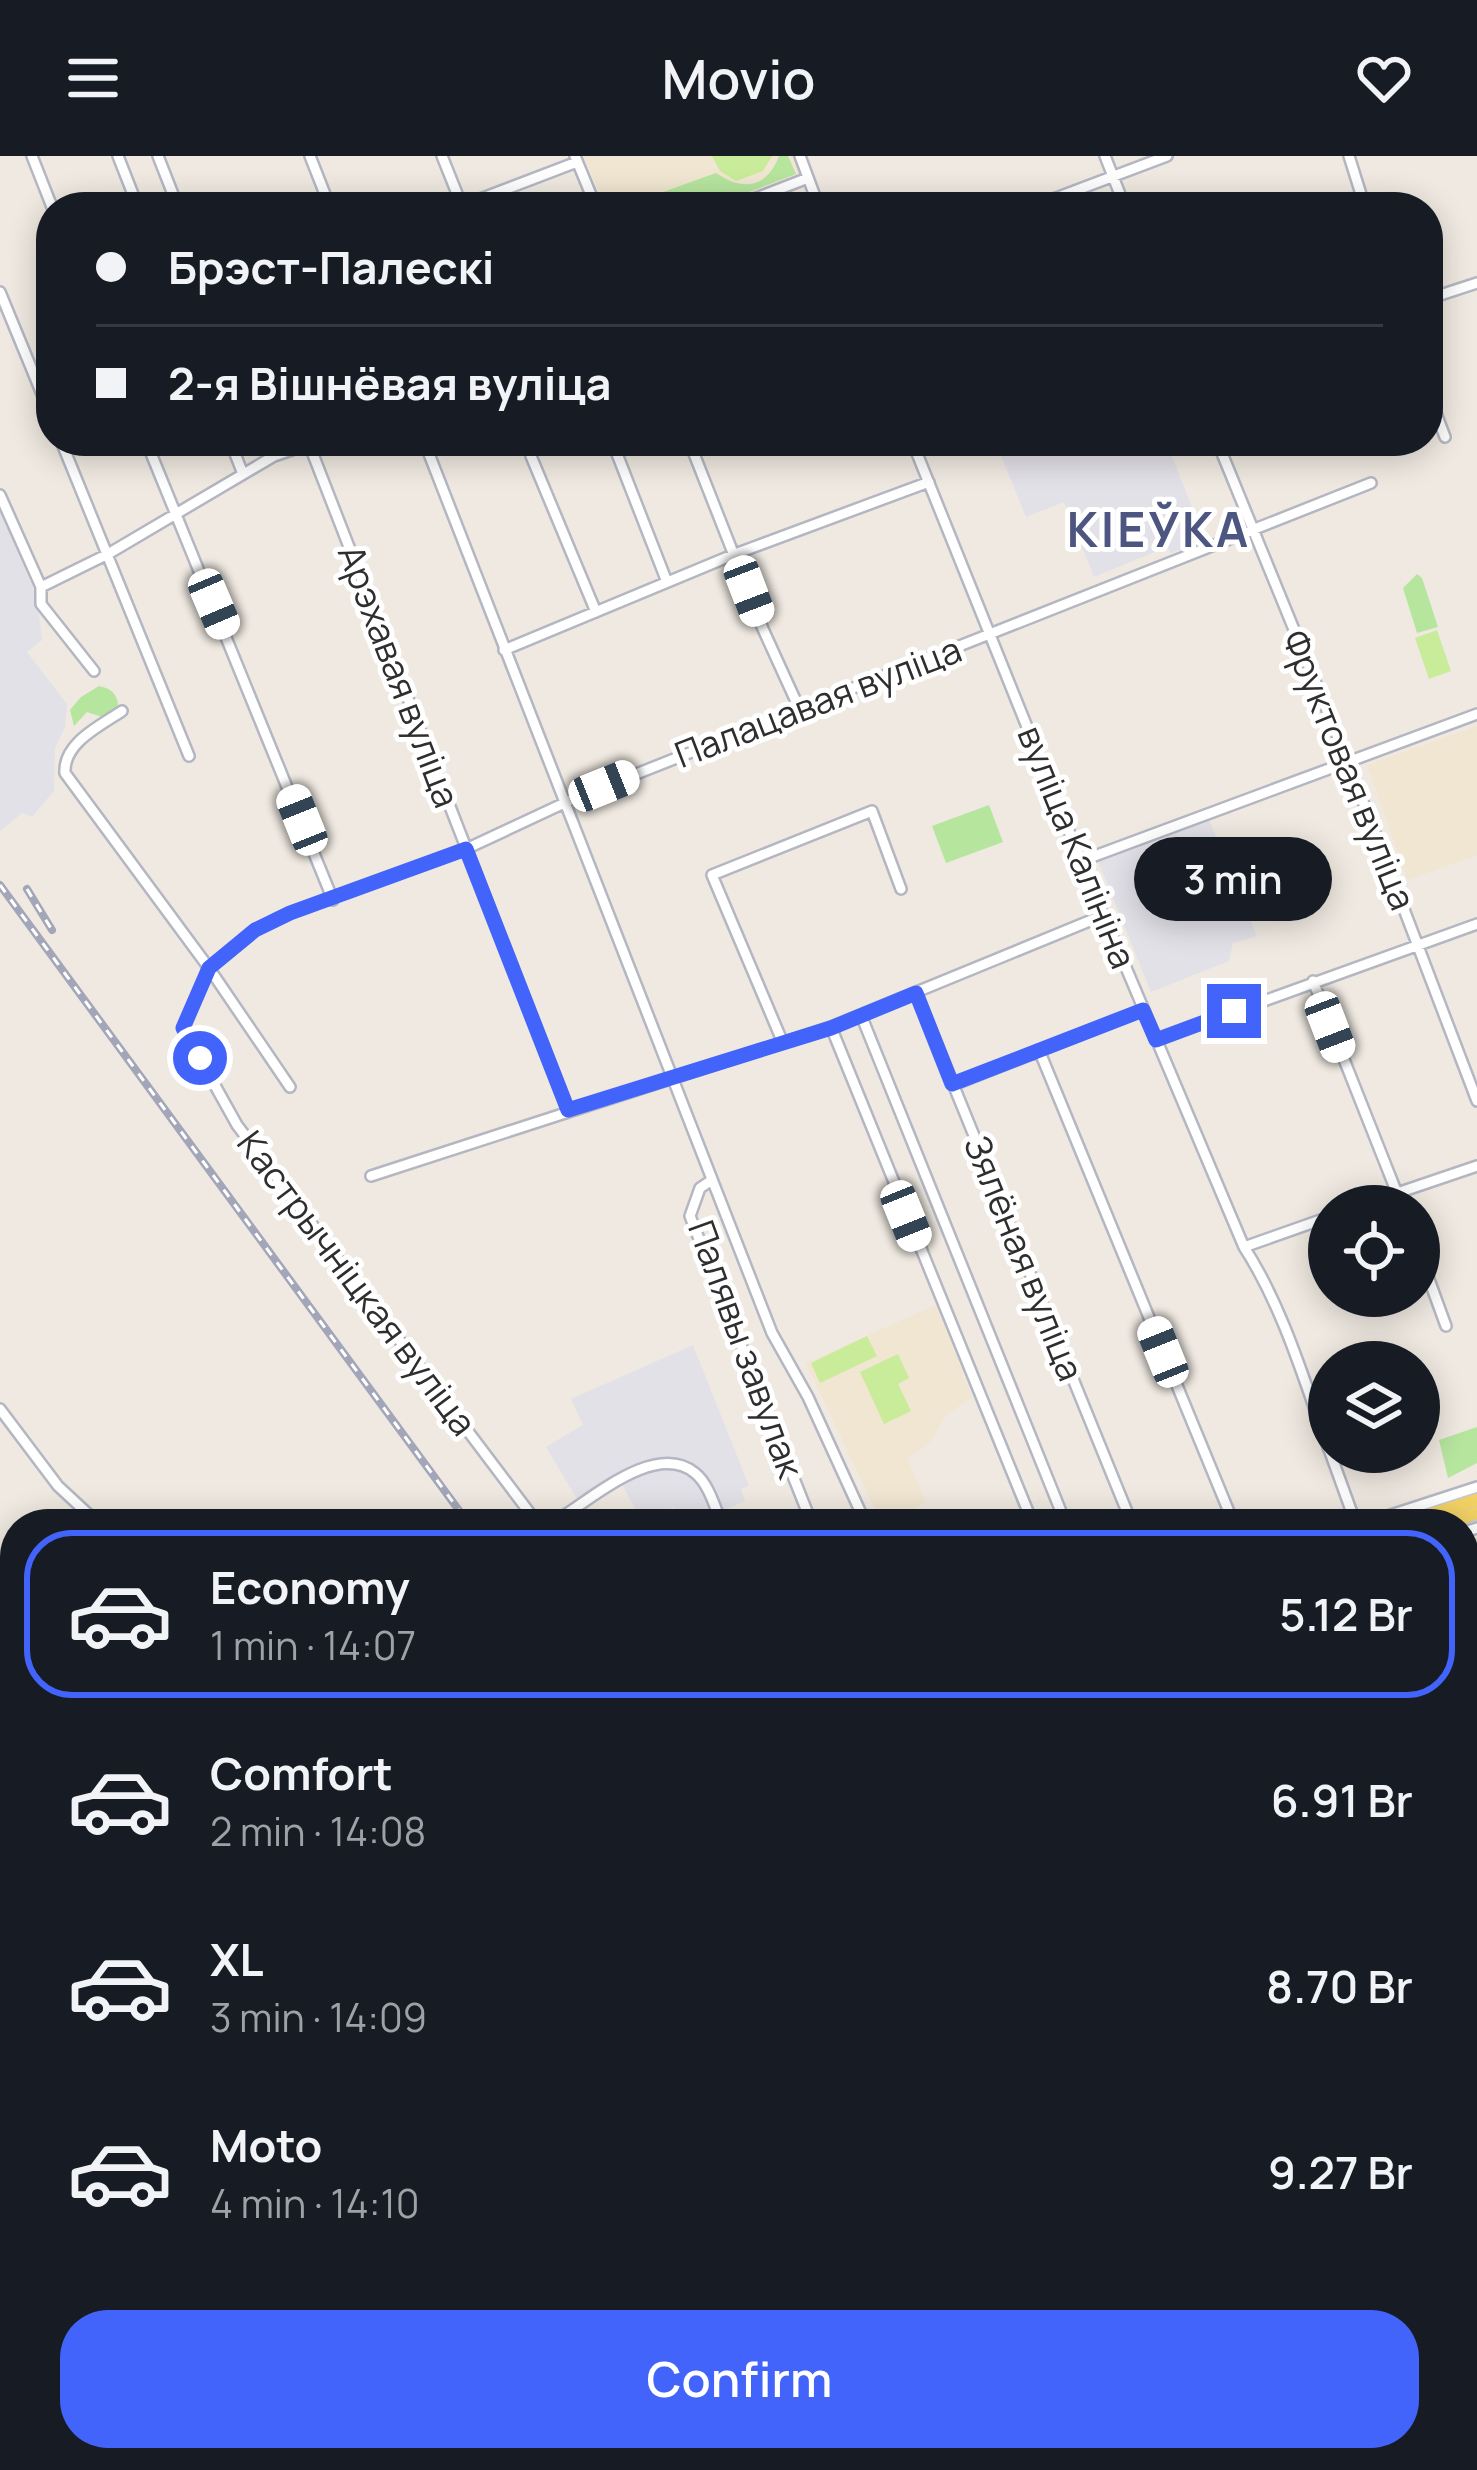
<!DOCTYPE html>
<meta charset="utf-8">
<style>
body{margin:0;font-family:Manrope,sans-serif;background:#20242c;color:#f1f3f6;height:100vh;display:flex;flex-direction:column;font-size:45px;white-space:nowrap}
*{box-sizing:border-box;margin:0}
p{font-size:39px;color:#9ea1a6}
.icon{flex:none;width:66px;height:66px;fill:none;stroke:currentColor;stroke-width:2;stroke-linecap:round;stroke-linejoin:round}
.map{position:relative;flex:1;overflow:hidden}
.drawer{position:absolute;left:0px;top:1353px;width:1479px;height:963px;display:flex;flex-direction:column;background:#171b24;border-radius:48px 48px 0 0;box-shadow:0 6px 30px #0003}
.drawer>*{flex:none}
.top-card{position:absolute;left:36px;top:36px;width:1407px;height:264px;border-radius:48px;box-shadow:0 6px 30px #0003;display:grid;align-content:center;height:264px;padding:0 60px;background:#171b24}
.controls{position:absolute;left:1308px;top:1029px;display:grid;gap:24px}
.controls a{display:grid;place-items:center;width:132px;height:132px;border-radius:50%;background:#171b24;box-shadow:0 6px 30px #0003;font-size:60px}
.end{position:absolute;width:54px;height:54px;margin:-27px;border:15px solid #4264fb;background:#fff;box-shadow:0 0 0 6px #fff}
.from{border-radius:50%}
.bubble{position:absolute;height:84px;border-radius:42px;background:#171b24;box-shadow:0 6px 30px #0003;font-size:39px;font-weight:600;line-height:84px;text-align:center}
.car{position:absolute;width:36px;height:72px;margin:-36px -18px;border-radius:15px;box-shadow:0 0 9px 3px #0007;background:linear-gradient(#fff 24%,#345 0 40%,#fff 0 76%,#345 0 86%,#fff 0)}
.top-card b{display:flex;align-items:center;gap:42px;height:114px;font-size:45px}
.top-card b+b{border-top:3px solid #363941}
.top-card i{width:30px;height:30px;background:#f1f3f6}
ul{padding:21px 0 0;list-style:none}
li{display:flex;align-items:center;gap:36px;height:168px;margin:0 24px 18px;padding:0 36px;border:6px solid transparent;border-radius:48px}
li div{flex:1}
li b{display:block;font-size:45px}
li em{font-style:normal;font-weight:600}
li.on{border-color:#4264fb}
li>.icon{width:108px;height:108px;stroke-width:1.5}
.cta{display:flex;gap:24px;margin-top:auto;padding:24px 60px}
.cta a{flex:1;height:138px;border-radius:48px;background:#4264fb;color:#fff;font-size:48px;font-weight:600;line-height:138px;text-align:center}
header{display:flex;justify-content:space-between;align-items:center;height:156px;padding:0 60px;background:#171b24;font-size:54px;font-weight:600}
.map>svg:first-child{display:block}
</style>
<header><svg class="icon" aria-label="menu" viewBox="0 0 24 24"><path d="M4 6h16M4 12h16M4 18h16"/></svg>Movio<svg class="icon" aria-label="heart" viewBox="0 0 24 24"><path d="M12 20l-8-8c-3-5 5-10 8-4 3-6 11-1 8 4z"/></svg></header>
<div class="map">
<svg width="1477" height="2314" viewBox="0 0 1477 2314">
<rect width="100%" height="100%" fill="#efe9e1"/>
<path fill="#e3e1e8" d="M982 285H1166L1205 385 1171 397 1167 391 1094 421 1064 346 1026 361 998 292 987 296Z
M0 355 37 442 42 484 27 496 67 548 65 571 55 592 54 635 32 661 22 657 0 675Z
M1209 664 1257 780 1233 787 1229 805 1151 836 1098 705Z
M693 1189 749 1330 741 1333 745 1345 712 1359 715 1368H683L673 1351 651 1368H643L618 1321 577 1343 546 1291 583 1269 571 1243Z
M1464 1602 1477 1633V1929L1464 1962Z
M862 2301H1043L1009 2314H867Z"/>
<path fill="#f0e6d1" d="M584 0H792L800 20 719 51H605Z
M1477 570V699L1408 724 1367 609Z
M936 1149 972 1241 945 1260 930 1287 907 1302 926 1346 882 1368 806 1207Z
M15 1548V1641L0 1646V1559Z
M149 2301H284L289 2314H154Z
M618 2301H671L676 2314H585Z
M1059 2301H1130L1137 2314H1065Z"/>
<path fill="#f5dfe0" d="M0 1451 15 1472V1548L0 1559Z"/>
<path fill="#b6e59e" d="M779 0H788L796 18 710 51H621L716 17C743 35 766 33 779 0Z
M1417 418 1422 422 1438 471 1417 477 1403 432Z
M99 530C110 532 117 537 118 549L102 561 87 556 74 570 70 554 81 541Z
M989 649 1003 686 946 707 932 670Z
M1477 1271V1307L1448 1322 1439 1284Z
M1477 2196V2314H1413L1420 2301H1464V2220Z"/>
<path fill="#c8d9b8" d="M1477 1383V1584L1464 1553V1387Z"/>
<path fill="#c9ec9a" d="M712 0H772L763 15 736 25 720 15Z
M1437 474 1451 515 1429 523 1415 482Z
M867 1180 877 1200 820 1227 811 1207Z
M898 1198 909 1222 898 1228 911 1255 884 1268 860 1216Z"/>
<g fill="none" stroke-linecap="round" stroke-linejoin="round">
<defs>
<path id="minor" d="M32 0 52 51
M118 0 138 51
M158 0 178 51
M310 0 330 51
M442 0 462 50
M575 0 596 51
M800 0 819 51
M1105 0 1125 51
M1349 0 1365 51
M459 51 577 6
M733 51 808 22
M1032 51 1167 0
M0 136 51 260
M1428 143 1477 127
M1428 236 1445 281
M61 285 189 600
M146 285 333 744
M230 285 243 318
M424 285 772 1177 808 1241 866 1368
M612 285 667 426
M689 285 763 473 799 552
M912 285 1081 705 1244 1091C1283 1151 1305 1227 1329 1294
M1217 285 1346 601 1477 945
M309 288 568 954
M531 300 596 456
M0 339 41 431V448L94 515
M41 431 108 398 274 300 318 285
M504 494 735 398 929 326
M122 555C100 570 63 587 65 617L209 812 290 931
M1081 705 1477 558
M1313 825 1402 1050
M916 837 1132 1368
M861 859 1066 1368
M831 871 1033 1368
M1156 884 1477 768
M783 887 712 719 872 655 901 733
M1039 894 1234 1368
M953 929 1143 854
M371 1020 831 871 1104 759
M712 1024 700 1032 690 1060 812 1368
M1359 1050 1477 1010
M1244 1091 1329 1061
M1419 1096 1446 1170
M0 1253 58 1330 99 1368
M1330 1296 1356 1368
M538 1368 237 969 183 872 209 812 255 774 290 757 466 693 573 643 1371 327
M550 1368C585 1350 653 1283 695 1317 709 1328 715 1352 722 1368
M1363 1368 1477 1331
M1464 1376 1477 1372
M1464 1571 1477 1603
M1464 1992 1477 1959
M0 2031 15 2070
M0 2217 15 2211
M845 2301 850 2314
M1265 2301 1270 2314
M1286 2314 1294 2301"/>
<path id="major" d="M1401 1368 1477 1344
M1442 1368 1477 1357
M0 1822 15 1817"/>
</defs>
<use href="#minor" stroke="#b4b7c1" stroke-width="14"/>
<use href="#major" stroke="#c9c9c9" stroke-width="16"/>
<use href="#minor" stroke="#fff" stroke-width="9"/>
<use href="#major" stroke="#f2d163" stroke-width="12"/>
<defs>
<path id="rail" d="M0 729 469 1368
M27 733 52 774
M1144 2301 1153 2314"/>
</defs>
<use href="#rail" stroke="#a3a6b8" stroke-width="8"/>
<use href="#rail" stroke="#fff" stroke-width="3" stroke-dasharray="9" stroke-linecap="butt"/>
</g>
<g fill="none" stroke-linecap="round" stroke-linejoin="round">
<path stroke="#4264fb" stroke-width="15" d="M200 902 183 872 209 812 255 774 290 757 466 693 568 954 831 872 916 837 952 928 1143 854 1156 884 1234 855"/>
</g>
<g text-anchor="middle" stroke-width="10" stroke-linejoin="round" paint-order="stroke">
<g font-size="36" fill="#2e2e2e" stroke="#fff">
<text transform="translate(399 520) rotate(69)" y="13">Арэхавая вуліца</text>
<text transform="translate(818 546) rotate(-21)" y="13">Палацавая вуліца</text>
<text transform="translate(1349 614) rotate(68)" y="13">Фруктовая вуліца</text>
<text transform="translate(1077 691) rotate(68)" y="13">вуліца Калініна</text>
<text transform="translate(1024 1102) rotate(68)" y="13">Зялёная вуліца</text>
<text transform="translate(357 1127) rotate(53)" y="13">Кастрычніцкая вуліца</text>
<text transform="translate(746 1193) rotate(70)" y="13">Палявы завулак</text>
</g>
<g font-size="48" font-weight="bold" letter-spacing="3" fill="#4d5680" stroke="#fff">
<text x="1159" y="391">КІЕЎКА</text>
</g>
</g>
</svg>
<div class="controls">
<a><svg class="icon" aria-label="locate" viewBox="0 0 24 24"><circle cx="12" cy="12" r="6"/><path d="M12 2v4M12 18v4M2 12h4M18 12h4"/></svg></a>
<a><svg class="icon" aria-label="layers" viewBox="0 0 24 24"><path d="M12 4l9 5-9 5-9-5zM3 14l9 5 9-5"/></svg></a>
</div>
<i class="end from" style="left:200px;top:902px"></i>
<i class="end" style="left:1234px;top:855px"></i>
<div class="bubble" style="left:1134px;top:681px;width:198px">3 min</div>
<i class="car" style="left:749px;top:435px;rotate:159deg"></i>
<i class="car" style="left:214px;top:448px;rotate:157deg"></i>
<i class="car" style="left:604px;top:630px;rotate:68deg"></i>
<i class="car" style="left:302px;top:664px;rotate:338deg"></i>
<i class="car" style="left:1330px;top:871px;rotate:159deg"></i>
<i class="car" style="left:906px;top:1060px;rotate:158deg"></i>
<i class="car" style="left:1163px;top:1196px;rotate:338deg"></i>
<div class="top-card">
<b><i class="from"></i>Брэст-Палескі</b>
<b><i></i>2-я Вішнёвая вуліца</b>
</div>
<section class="drawer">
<ul>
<li class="on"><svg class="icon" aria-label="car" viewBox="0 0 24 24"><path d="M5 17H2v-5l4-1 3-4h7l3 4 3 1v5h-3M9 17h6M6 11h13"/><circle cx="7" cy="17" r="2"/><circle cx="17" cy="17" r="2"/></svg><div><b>Economy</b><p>1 min · 14:07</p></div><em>5.12 Br</em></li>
<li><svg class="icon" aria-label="car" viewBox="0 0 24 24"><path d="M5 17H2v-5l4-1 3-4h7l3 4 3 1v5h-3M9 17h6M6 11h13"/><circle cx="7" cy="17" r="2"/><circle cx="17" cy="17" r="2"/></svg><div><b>Comfort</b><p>2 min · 14:08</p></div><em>6.91 Br</em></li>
<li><svg class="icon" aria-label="car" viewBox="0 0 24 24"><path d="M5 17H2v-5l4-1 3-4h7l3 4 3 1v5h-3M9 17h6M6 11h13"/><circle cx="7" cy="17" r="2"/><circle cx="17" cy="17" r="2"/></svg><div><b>XL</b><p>3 min · 14:09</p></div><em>8.70 Br</em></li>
<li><svg class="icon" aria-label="car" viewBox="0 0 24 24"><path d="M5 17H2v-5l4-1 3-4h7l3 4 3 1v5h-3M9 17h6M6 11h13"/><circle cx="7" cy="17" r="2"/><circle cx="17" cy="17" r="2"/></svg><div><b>Moto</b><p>4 min · 14:10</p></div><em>9.27 Br</em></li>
</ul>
<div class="cta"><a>Confirm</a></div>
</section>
</div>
